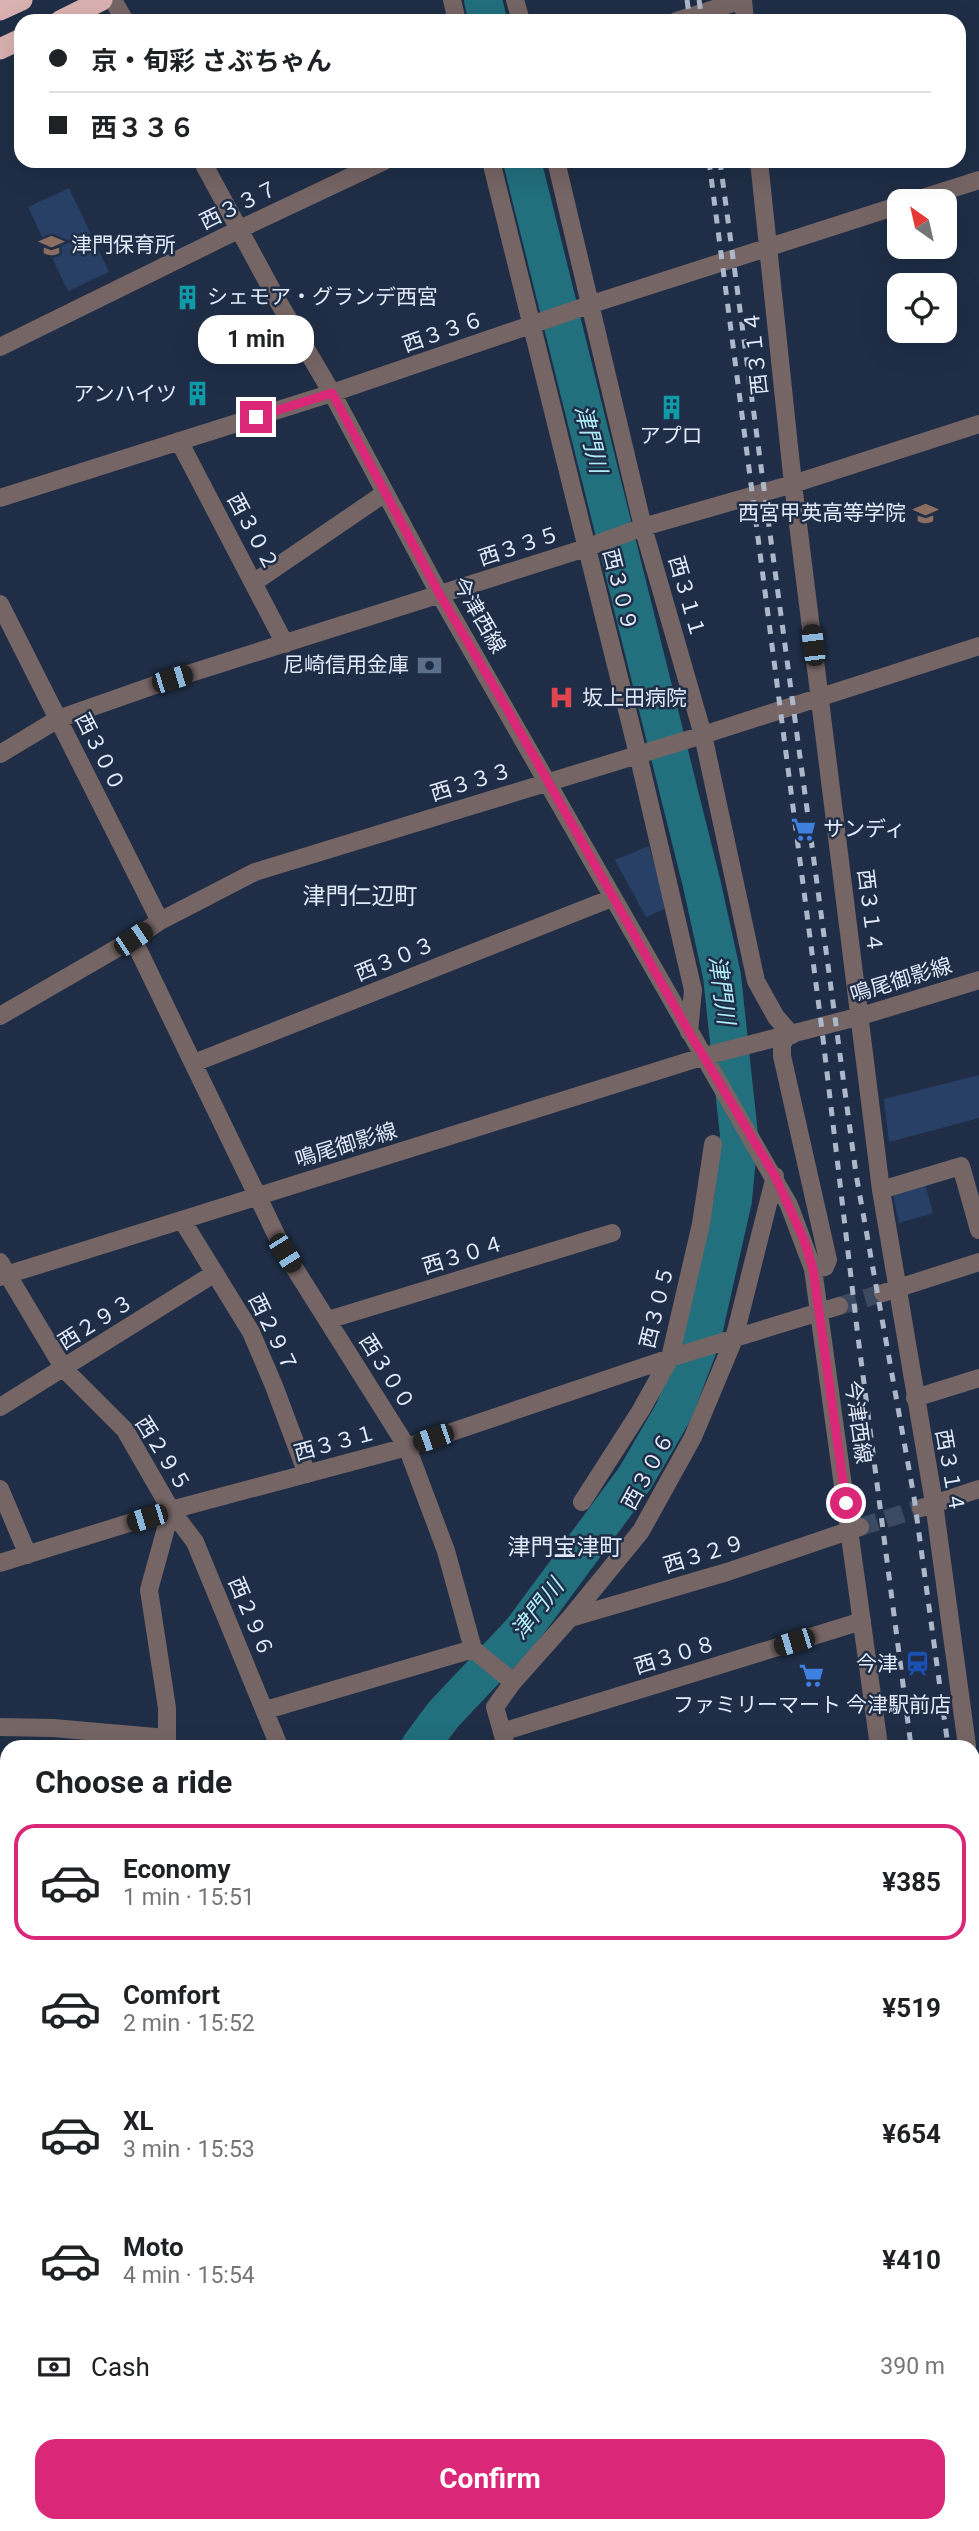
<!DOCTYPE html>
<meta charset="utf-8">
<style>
body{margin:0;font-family:Roboto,"Noto Sans JP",sans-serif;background:#f2f2f2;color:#202124;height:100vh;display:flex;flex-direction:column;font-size:26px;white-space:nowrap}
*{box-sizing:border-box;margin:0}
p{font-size:23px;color:#757577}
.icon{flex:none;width:38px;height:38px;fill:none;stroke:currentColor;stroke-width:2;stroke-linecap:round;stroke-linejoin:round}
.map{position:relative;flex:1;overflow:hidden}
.sheet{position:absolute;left:0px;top:1740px;width:980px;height:793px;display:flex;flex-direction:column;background:#fff;border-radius:21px 21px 0 0;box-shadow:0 7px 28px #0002}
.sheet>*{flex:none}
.banner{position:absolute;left:14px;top:14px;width:952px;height:154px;border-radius:21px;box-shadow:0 7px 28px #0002;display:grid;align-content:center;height:154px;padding:0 35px;background:#fff}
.needle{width:46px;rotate:326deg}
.tools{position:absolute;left:887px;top:189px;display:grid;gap:14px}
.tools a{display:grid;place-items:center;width:70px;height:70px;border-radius:14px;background:#fff;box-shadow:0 7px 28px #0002;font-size:35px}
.end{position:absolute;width:32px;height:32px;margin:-16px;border:9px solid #db2777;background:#fff;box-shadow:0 0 0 4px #fff}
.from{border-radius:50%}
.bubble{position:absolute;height:49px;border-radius:21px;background:#fff;box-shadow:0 7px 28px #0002;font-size:23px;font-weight:700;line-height:49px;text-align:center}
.car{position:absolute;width:21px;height:42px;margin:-21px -10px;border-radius:9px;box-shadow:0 0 5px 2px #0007;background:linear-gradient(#222 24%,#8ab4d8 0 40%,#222 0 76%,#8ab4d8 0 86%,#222 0)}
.banner b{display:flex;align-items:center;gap:24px;height:66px;font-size:26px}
.banner b+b{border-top:2px solid #e0e0e0}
.banner i{width:18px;height:18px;background:#202124}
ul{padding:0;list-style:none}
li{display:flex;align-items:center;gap:21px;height:116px;margin:0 14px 10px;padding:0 21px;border:4px solid transparent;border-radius:21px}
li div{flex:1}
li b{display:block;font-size:26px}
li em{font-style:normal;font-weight:700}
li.active{border-color:#db2777}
li>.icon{width:63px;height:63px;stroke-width:1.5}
h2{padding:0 35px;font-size:32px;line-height:84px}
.pay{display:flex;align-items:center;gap:18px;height:77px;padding:0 35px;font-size:26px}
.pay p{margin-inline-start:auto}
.primary-button{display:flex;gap:14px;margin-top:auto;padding:14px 35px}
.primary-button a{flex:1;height:80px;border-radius:21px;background:#db2777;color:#fff;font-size:28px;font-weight:700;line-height:80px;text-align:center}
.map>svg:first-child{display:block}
</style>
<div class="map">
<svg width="979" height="2531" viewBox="0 0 979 2531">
<rect width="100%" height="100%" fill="#1f2e46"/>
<path fill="#284066" d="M69 188 109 272 68 291 28 207Z
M649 846 667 908 646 917 615 860Z
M979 1075V1118L889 1142 884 1099Z
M924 1180 933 1213 899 1223 893 1195Z"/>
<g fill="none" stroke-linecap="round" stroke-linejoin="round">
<path stroke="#226f7d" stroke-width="38" d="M483 0 488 21
M420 1746 443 1715 522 1631 635 1478 674 1411 702 1337 733 1200 739 1135 722 976 702 885 522 161"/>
<path stroke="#3c4a61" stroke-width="18" stroke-dasharray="18 9" stroke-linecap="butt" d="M839 1306 883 1293
M860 1527 921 1508
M973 1943 979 1944"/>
<path stroke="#766565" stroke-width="18" d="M113 0 125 21
M452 0 457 21
M515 0 521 21
M743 0 745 21
M676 21 743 0
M202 161 279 303 332 393 440 595 789 1205 813 1269 879 1746
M491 161 638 754 693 990 689 1032
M556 161 643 527 703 735 756 981 776 1017 792 1035
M759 161 793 484 881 1190 934 1503 967 1746
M913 201 979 180
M0 347 240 229 384 161
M179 441 285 644
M0 498 332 393 592 304 900 205
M253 583 385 493
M0 604 160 921
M0 754 58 719 172 679 586 548 643 527 793 484 979 424
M133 939 285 1253 407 1447 446 1551 473 1649 266 1710
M0 1016 133 939 160 921 255 872 703 735 979 646
M786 1037 782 1045V1056L828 1260 825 1267 813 1269
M194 1063 612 898
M881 1190 961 1166 979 1230
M182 1220 251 1332 274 1386 307 1474
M0 1262 64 1369 125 1430 171 1510 195 1542 279 1746
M0 1277 705 1056 861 1016 979 980
M883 1293 979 1262
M328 1320 612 1233
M915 1398 979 1378
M0 1407 215 1273
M0 1489 28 1555
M582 1502 641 1410 670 1358 701 1224 713 1144
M921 1508 979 1489
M0 1563 171 1510 407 1447 670 1358 839 1306
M570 1618 727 1572 860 1527
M473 1649 513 1682
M0 1727 53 1728 167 1738
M502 1732 862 1621
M167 1746V1708L149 1590 171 1510
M506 1746 495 1707 513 1682 570 1618 641 1531 693 1437 734 1339 775 1176
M973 1791 979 1836
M0 1809 7 1810
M973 1852 979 1851
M0 1867 7 1868
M0 2074H7
M973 2088 979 2089
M973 2163 979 2184
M973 2255 979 2256
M19 2525V2531
M726 2525 728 2531"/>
<path stroke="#d9b1b0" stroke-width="21" d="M0 10 22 0
M60 21 102 0
M0 49 21 39
M0 2418H7
M0 2434 7 2435
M0 2465H7
M0 2480 7 2481
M973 2506 979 2507
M438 2525 488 2531
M635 2525 694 2531
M938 2525 979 2529"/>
<path stroke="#acb7c9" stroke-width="5" stroke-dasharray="9 9" stroke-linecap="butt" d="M687 0 690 21
M699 0 702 21
M709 161 822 1030 858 1337 911 1746
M720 161 856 1174 914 1497 948 1746
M0 1843 7 1844
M973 1971 979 1972
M973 1983 979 1984"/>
</g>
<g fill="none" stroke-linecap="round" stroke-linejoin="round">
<path stroke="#db2777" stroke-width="9" d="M256 417 332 393 440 595 506 707 689 1032 775 1176 804 1240 813 1269 846 1503"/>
</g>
<defs>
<symbol id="school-bare" viewBox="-9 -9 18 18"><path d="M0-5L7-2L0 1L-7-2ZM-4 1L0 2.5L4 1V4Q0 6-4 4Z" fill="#8d6e63" stroke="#1f2e46" stroke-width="2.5" paint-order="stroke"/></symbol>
<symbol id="building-bare" viewBox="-9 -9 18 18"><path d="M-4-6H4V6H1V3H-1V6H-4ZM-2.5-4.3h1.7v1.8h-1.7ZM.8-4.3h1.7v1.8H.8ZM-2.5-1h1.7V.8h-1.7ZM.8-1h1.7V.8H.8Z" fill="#0f9aa8" stroke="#1f2e46" stroke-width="2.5" paint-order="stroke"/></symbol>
<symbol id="bank-bare" viewBox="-9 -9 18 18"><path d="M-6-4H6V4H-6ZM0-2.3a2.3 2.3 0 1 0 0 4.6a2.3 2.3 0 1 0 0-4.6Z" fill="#5c6f8a" stroke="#1f2e46" stroke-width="2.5" paint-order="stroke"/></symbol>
<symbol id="hospital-bare" viewBox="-9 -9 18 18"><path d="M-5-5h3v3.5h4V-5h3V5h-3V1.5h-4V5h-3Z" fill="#e0444e" stroke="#1f2e46" stroke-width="2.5" paint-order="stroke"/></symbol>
<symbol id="supermarket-bare" viewBox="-9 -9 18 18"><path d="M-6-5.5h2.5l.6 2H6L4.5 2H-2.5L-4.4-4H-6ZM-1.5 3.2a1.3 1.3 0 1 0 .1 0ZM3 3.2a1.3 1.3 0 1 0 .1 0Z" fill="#3f7fe0" stroke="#1f2e46" stroke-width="2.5" paint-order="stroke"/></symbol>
<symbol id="station-bare" viewBox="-9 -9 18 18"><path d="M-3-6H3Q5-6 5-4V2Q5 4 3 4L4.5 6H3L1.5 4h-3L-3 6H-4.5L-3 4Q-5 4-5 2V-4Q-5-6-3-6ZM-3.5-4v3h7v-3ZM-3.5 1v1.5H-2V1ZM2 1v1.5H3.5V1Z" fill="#1a4fb4" stroke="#1f2e46" stroke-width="2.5" paint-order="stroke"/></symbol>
</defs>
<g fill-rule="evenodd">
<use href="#school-bare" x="34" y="228" width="35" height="35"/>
<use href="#building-bare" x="170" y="280" width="35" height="35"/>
<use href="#building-bare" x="180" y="376" width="35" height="35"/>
<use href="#building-bare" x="654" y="390" width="35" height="35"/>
<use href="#school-bare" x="908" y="496" width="35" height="35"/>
<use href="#bank-bare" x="412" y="648" width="35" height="35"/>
<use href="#hospital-bare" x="544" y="680" width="35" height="35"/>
<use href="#supermarket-bare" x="786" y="812" width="35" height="35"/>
<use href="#station-bare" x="900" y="1646" width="35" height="35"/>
<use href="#supermarket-bare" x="794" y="1658" width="35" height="35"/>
</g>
<g text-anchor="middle" stroke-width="5" stroke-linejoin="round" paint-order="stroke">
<g font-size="21" fill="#e0eafa" stroke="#1f2e46">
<text transform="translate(239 205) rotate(-26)" y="7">西３３７</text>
<text transform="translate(443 332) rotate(-19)" y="7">西３３６</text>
<text transform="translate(756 353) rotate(-96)" y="7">西３１４</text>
<text transform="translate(253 532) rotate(62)" y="7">西３０２</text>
<text transform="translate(519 546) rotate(-18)" y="7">西３３５</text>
<text transform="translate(620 590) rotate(76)" y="7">西３０９</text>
<text transform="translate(687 597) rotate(74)" y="7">西３１１</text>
<text transform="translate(479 615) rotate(60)" y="7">今津西線</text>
<text transform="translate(100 752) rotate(63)" y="7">西３００</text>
<text transform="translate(471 782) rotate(-17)" y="7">西３３３</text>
<text transform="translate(870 911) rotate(83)" y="7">西３１４</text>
<text transform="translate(395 959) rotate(-22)" y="7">西３０３</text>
<text transform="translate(901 980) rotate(-17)" y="7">鳴尾御影線</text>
<text transform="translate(346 1145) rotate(-17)" y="7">鳴尾御影線</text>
<text transform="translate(463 1255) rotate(-17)" y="7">西３０４</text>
<text transform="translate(657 1307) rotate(-76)" y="7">西３０５</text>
<text transform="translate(96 1322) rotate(-32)" y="7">西２９３</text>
<text transform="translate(273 1333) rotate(64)" y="7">西２９７</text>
<text transform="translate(387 1372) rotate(58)" y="7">西３００</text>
<text transform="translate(858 1422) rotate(82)" y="7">今津西線</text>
<text transform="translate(335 1443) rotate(-15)" y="7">西３３１</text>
<text transform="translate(163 1454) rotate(58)" y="7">西２９５</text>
<text transform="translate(648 1471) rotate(-61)" y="7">西３０６</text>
<text transform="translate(950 1471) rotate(80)" y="7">西３１４</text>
<text transform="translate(704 1554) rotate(-17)" y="7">西３２９</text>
<text transform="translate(251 1617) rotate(67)" y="7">西２９６</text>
<text transform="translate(675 1655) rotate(-17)" y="7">西３０８</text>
</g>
<g font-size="21" fill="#e0eafa" stroke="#1f2e46" text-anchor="start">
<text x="71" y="252">津門保育所</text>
<text x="207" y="304">シェモア・グランデ西宮</text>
<text x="177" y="401" text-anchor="end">アンハイツ</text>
<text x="671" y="443" text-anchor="middle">アプロ</text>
<text x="906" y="520" text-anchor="end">西宮甲英高等学院</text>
<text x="409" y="672" text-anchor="end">尼崎信用金庫</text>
<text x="582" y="705">坂上田病院</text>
<text x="823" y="836">サンディ</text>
<text x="898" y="1671" text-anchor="end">今津</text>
<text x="812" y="1712" text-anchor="middle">ファミリーマート 今津駅前店</text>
</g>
<g font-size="23" font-style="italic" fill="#afecf8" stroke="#1f2e46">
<text transform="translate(591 439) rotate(76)" y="8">津門川</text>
<text transform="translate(722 990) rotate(82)" y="8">津門川</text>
<text transform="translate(537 1609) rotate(-52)" y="8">津門川</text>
</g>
<g font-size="23" fill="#e0eafa" stroke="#1f2e46">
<text x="360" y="904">津門仁辺町</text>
<text x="565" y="1555">津門宝津町</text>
</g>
</g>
</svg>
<div class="tools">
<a><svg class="needle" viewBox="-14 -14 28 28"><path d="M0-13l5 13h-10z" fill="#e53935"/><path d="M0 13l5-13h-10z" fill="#757577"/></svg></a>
<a><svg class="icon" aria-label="locate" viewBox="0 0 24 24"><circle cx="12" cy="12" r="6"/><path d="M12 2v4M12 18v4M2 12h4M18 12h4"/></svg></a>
</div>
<i class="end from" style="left:846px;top:1503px"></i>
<i class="end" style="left:256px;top:417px"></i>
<div class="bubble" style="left:198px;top:315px;width:116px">1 min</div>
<i class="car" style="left:813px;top:645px;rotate:353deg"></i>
<i class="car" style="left:172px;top:679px;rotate:73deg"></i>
<i class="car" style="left:133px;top:939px;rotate:56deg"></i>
<i class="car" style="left:285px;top:1253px;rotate:148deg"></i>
<i class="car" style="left:433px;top:1438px;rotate:251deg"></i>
<i class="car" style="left:147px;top:1518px;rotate:253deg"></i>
<i class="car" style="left:794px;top:1642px;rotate:253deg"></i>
<div class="banner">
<b><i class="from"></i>京・旬彩 さぶちゃん</b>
<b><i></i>西３３６</b>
</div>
<section class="sheet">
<h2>Choose a ride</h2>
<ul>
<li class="active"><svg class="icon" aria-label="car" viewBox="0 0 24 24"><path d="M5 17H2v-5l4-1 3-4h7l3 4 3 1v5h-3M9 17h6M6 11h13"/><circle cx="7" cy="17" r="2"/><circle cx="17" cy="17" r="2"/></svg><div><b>Economy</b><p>1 min · 15:51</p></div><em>¥385</em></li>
<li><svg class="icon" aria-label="car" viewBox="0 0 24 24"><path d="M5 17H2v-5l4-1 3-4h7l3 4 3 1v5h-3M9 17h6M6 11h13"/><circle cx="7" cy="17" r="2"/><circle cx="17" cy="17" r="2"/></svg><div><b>Comfort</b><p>2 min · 15:52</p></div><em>¥519</em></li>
<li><svg class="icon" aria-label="car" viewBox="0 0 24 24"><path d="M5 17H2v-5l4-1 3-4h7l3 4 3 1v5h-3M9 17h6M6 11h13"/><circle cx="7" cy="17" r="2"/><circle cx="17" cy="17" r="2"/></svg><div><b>XL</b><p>3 min · 15:53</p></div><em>¥654</em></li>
<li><svg class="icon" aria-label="car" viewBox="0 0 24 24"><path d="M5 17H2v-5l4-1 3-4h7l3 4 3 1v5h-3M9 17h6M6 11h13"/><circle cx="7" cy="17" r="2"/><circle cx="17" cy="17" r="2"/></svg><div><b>Moto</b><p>4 min · 15:54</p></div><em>¥410</em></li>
</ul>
<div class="pay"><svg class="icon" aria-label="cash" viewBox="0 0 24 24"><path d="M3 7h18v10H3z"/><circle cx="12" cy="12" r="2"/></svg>Cash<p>390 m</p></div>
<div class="primary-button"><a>Confirm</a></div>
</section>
</div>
